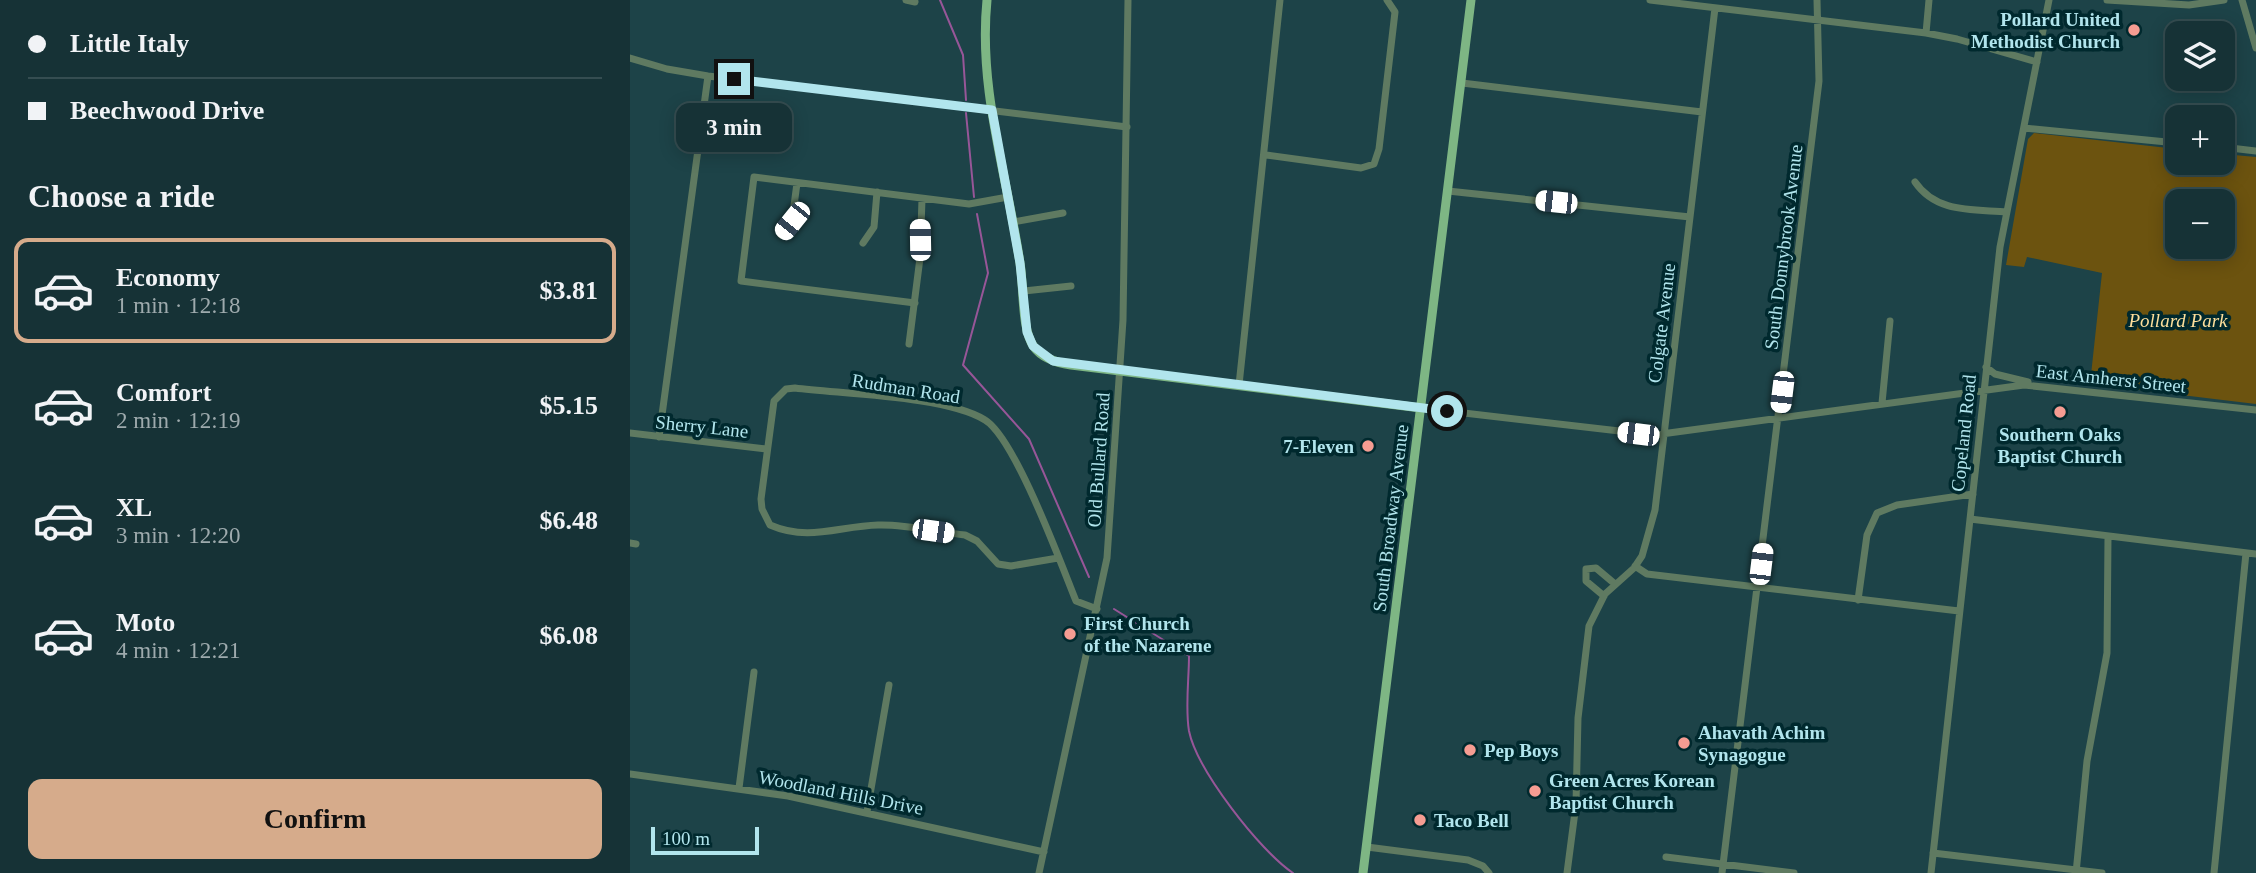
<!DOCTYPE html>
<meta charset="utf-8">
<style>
body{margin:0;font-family:Georgia,serif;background:#233e42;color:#f1f3f6;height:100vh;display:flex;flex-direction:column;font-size:26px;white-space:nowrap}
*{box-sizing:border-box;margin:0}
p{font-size:23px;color:#9eaaad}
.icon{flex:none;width:38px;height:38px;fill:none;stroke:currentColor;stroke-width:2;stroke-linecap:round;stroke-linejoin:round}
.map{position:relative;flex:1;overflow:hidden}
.side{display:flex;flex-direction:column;background:#163236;width:630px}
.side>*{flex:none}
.hud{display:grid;align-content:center;height:154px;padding:0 28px;background:#163236}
.controls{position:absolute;left:1535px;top:21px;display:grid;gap:14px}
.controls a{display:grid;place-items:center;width:70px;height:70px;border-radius:14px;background:#163236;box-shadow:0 4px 18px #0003,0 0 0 2px #354d51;font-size:35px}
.scale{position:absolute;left:21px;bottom:18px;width:108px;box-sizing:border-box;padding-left:7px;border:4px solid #b1e5ed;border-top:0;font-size:19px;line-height:24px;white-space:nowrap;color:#b1e5ed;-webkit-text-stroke:5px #00292e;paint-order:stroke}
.end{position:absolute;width:32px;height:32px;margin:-16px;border:9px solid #b1e5ed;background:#111;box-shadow:0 0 0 4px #111}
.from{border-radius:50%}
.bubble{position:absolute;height:49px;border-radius:14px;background:#163236;box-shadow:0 4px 18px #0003,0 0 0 2px #354d51;font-size:23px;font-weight:800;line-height:49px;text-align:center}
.car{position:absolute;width:21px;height:42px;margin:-21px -10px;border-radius:9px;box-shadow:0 0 5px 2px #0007;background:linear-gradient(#fff 24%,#345 0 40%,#fff 0 76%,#345 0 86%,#fff 0)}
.hud b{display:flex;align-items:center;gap:24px;height:66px;font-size:26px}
.hud b+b{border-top:2px solid #354d51}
.hud i{width:18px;height:18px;background:#f1f3f6}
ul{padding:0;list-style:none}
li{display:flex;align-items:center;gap:21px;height:105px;margin:0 14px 10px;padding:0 14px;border:4px solid transparent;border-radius:14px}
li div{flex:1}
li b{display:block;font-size:26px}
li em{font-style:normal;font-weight:800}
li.current{border-color:#d6ab8b}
li>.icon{width:63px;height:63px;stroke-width:1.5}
h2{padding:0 28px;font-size:32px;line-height:84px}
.cta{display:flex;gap:14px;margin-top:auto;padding:14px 28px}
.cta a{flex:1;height:80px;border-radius:14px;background:#d6ab8b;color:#111;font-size:28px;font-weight:800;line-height:80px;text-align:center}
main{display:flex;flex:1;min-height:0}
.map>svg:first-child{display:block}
</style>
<main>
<section class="side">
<div class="hud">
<b><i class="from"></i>Little Italy</b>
<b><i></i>Beechwood Drive</b>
</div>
<h2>Choose a ride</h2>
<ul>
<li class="current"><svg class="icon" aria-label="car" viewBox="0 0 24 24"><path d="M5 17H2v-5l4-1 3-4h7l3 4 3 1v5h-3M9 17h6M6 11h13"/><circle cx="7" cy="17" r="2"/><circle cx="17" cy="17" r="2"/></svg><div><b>Economy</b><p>1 min · 12:18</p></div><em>$3.81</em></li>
<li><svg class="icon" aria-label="car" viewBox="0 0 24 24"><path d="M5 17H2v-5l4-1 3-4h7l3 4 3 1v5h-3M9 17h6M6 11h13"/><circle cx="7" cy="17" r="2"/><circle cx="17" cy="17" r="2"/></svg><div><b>Comfort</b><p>2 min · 12:19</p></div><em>$5.15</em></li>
<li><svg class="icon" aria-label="car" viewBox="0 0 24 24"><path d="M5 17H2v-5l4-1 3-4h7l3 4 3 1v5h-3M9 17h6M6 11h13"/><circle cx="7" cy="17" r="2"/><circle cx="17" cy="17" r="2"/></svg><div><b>XL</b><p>3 min · 12:20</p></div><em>$6.48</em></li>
<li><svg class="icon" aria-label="car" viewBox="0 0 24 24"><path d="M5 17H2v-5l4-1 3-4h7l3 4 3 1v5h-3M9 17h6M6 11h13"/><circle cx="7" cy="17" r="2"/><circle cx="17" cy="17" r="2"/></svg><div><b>Moto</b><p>4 min · 12:21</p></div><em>$6.08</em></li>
</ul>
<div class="cta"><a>Confirm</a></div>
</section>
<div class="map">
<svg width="1626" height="873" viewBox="0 0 1626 873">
<rect width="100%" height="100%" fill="#1d4348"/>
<path fill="#6c530f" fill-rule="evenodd" d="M1404 133 1547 149V163H1592L1593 154 1626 157V404L1460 384 1472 273 1397 257 1394 267 1376 265 1398 139ZM1547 201H1592V247H1547Z"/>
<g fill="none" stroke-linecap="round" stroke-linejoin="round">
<path stroke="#975698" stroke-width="2" d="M310 0 333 55 336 100
M336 113 344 197
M347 214 358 273 333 365 399 439 459 577
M484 609 559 656C559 679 555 708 559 731 567 770 630 851 663 873"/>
<path stroke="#5f7a61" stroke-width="7" d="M276 0 285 2
M1020 0 1296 33 1327 39 1407 62
M1477 0 1559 5 1594 0
M1612 0 1626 48
M1296 33 1299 0
M0 58 37 69 78 76 497 127
M832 83 1072 112
M1394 128 1547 143
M1592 147 1626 151
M636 155 731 168 744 164 749 149 765 12 757 0
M1285 182C1306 213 1342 209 1377 212
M818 191 1060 217
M383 222 433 213
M151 235 162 221 167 183
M233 243 244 227 247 192
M394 291 441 286
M285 303 111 281 124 177 339 204 378 197
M279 344 290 258 292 199
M1356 367 1365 374 1398 382
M609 385 650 0
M1252 403 1260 321
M791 408 1024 435 1394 385 1626 410
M0 433 137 449
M29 437 78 76
M1340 519 1626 554
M0 543 6 544
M428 558 381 566 368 564 347 541 335 535C307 532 276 524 248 525 209 526 179 542 140 525L132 509 131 499 144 401 156 389 165 388C212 394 317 396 355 420 385 438 431 564 446 601L467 609
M1005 566 1017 574 1329 611
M974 596 956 581V569L966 568 985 584
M1228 600 1237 535 1247 513 1267 505 1343 494
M0 774 158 796 414 852
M109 788 124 672
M237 812 259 685
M737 847 838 860 853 866 859 873
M1303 853 1472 873
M1036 857 1164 873
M409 873 477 558 493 320 498 0
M937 873 946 804 948 718 959 626 975 594 1004 568 1012 556 1025 510 1085 8
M1092 873 1189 81 1187 0
M1301 873 1370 247 1419 0
M1446 873 1457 761 1477 653 1478 537
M1584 873 1616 553"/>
<path stroke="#7eb684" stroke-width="9" d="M357 0C348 89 377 175 390 263 394 285 391 330 404 347 412 358 428 363 441 365L791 408
M733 873 841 0"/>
</g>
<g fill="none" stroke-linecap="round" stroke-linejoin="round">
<path stroke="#b1e5ed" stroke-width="9" d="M104 79 362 110 390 263 397 332 403 346 423 361 817 411"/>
</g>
<g fill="#f59c92" stroke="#00292e" stroke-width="2.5">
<circle cx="1504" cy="30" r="7"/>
<circle cx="1430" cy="412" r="7"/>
<circle cx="738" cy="446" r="7"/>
<circle cx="440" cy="634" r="7"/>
<circle cx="1054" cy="743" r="7"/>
<circle cx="840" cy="750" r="7"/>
<circle cx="905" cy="791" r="7"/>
<circle cx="790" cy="820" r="7"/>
</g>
<g text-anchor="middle" stroke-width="7" stroke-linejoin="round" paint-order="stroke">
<g font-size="19" font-weight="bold" fill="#b1e5ed" stroke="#00292e" text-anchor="start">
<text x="1490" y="26" text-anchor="end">Pollard United<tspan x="1490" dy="22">Methodist Church</tspan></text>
<text x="1430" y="441" text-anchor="middle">Southern Oaks<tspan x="1430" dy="22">Baptist Church</tspan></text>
<text x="724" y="453" text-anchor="end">7-Eleven</text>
<text x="454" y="630">First Church<tspan x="454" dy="22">of the Nazarene</tspan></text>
<text x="1068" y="739">Ahavath Achim<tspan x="1068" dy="22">Synagogue</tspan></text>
<text x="854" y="757">Pep Boys</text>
<text x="919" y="787">Green Acres Korean<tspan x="919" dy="22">Baptist Church</tspan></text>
<text x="804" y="827">Taco Bell</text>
</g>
<g font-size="19" fill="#b1e5ed" stroke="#00292e">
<text transform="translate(1153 247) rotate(-83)" y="7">South Donnybrook Avenue</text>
<text transform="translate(1031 323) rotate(-83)" y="7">Colgate Avenue</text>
<text transform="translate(1481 378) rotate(6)" y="7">East Amherst Street</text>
<text transform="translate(276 388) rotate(9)" y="7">Rudman Road</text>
<text transform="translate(72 426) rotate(6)" y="7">Sherry Lane</text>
<text transform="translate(1333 433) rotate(-84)" y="7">Copeland Road</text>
<text transform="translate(468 460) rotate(-86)" y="7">Old Bullard Road</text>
<text transform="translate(760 518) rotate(-83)" y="7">South Broadway Avenue</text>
<text transform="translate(211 792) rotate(11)" y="7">Woodland Hills Drive</text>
</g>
<g font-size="19" font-style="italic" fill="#fddf9c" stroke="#00292e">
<text x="1548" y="327">Pollard Park</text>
</g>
</g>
</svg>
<div class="controls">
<a><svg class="icon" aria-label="layers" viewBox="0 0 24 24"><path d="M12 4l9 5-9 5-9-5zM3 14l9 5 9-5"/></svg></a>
<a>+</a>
<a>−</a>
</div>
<div class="scale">100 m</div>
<i class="end from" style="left:817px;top:411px"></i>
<i class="end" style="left:104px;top:79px"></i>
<div class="bubble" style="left:46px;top:103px;width:116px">3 min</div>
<i class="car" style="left:926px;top:202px;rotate:276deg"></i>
<i class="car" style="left:162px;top:221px;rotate:219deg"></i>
<i class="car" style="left:290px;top:240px;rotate:359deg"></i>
<i class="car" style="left:1152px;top:392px;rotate:187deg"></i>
<i class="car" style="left:1008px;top:434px;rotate:277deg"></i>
<i class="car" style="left:303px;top:531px;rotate:98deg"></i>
<i class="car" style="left:1131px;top:564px;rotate:7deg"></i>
</div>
</main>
